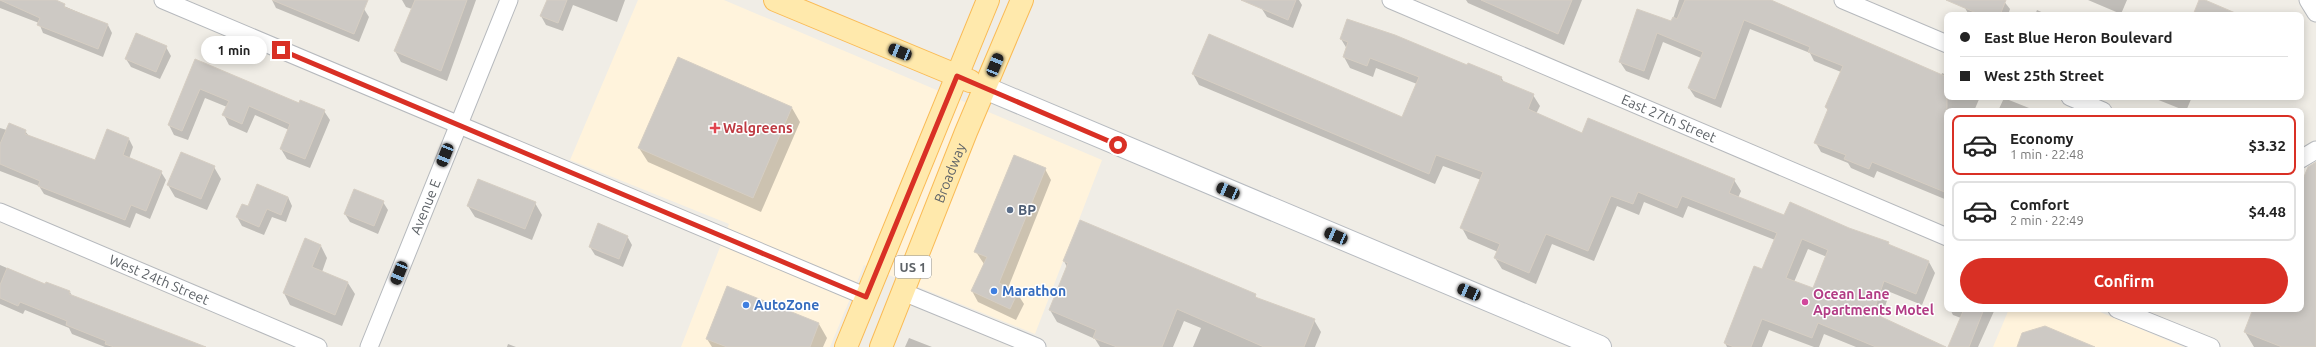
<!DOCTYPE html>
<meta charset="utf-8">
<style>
body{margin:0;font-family:Ubuntu,sans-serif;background:#f2f2f2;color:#222;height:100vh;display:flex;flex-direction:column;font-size:15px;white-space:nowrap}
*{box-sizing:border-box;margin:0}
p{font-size:13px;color:#767676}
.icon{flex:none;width:22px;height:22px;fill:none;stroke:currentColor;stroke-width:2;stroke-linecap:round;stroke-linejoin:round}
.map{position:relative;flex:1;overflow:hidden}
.side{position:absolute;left:1944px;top:108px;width:360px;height:204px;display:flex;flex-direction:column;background:#fff;border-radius:8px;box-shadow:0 2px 10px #0003}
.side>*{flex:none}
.hud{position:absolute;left:1944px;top:12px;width:360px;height:88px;border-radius:8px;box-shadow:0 2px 10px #0003;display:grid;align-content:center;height:88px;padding:0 16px;background:#fff}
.end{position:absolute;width:18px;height:18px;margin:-9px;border:5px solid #d93025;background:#fff;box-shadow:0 0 0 2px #fff}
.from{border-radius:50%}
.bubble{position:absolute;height:28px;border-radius:14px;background:#fff;box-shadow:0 2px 10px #0003;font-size:13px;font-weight:700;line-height:28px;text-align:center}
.car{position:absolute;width:12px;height:24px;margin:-12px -6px;border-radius:5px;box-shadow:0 0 3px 1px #0007;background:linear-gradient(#222 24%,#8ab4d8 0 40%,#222 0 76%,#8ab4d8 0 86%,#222 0)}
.hud b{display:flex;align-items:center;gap:14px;height:38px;font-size:15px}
.hud b+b{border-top:1px solid #e0e0e0}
.hud i{width:10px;height:10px;background:#222}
ul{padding:7px 0 0;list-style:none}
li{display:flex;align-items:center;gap:12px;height:60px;margin:0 8px 6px;padding:0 8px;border:2px solid #e0e0e0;border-radius:8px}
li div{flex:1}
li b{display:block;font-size:15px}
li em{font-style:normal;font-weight:700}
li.selected{border-color:#d93025}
li>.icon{width:36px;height:36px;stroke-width:1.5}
.button{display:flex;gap:8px;margin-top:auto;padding:8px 16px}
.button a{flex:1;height:46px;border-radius:24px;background:#d93025;color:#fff;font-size:16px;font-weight:700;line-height:46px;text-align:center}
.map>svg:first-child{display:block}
</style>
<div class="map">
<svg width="2316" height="347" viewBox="0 0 2316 347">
<rect width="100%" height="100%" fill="#f0ede6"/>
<path fill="#fff3dc" d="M638 0H724L1102 160 1035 334 864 265 830 347H681L729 224 570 160Z
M2009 309H2093L2183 347H1993Z"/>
<path fill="#0003" fill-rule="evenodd" d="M0 0H50L108 25 112 33 103 57 43 33 39 23 0 8Z
M272 0H343L364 9 369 17 359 42 276 8Z
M402 0H476L447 81 401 62 395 51 412 9 406 7Z
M548 0H625L617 22 573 5 563 31 546 25 541 16Z
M1266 0H1299L1302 5 1293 28 1267 17 1262 9Z
M1466 0H1582L1564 45 1468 3Z
M1679 0H1769L1941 76 1942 73 1947 75V97H1980L1974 111H1947V200L1877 171 1874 178 1851 168 1848 163 1821 152 1816 143 1828 111 1826 107 1841 72 1814 61 1810 53 1750 29 1721 108 1695 97 1689 88 1701 58 1663 42 1649 80 1626 71 1620 62 1638 11 1672 22Z
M1969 0H2003L2010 9 2008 15H1969L1965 8Z
M2088 0H2127L2121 14Z
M2037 10 2048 15H2035Z
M1341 39 1468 66 1501 77 1504 82 1533 95 1540 106 1536 114 1582 134 1734 180 1741 191 1738 198 1785 217 1849 229 1888 243 1890 246 1929 262 1935 273 1922 305 1890 292 1881 318 1944 347H1856L1824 334 1819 347H1814L1769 330 1762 347H1727L1725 343 1763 270 1775 240 1688 206 1683 218 1644 202 1639 215 1617 206 1594 261 1552 244 1536 284 1502 269 1495 258 1498 252 1468 239 1462 228 1481 180 1443 166 1435 184 1199 85 1193 74 1403 118 1417 84 1376 68 1373 77 1350 68 1344 57 1347 49ZM1808 249 1827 257 1813 290 1794 282Z
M166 47 171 56 160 79 131 67 126 59Z
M196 60 299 105 324 111 330 120 310 168 287 159 281 149 289 130 255 115 247 133 229 125 224 115 227 107 205 98 188 140 174 135 169 125Z
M2151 97H2192L2186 111Z
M2004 98 2034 110 2035 111H1998Z
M792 108 800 122 761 212 648 162 639 148Z
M0 128 7 130 25 131 29 136 95 161 129 139 133 147 129 159 161 172 166 180 150 219 136 213 130 228 44 194 39 186 0 171Z
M214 167 221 179 207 210 175 197 168 185Z
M1045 169 1051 180 1008 288 1017 293 1024 304 1016 320 978 302 972 291 984 264 976 252Z
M2316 172V347H2254L2245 332 2254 309H2301V187Z
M288 197 292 206 286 222 272 217 264 235 242 226 237 217 248 208Z
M383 202 388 210 378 234 350 222 345 214Z
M535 203 542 215 532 240 475 217 468 206Z
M627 236 632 245 623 267 595 255 590 247Z
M305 240 321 246 327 258 322 272 348 283 355 294 342 326 290 305 284 293Z
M1064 261 1255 295 1257 299 1314 320 1321 332 1315 347H1193L1201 328 1184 321 1173 347H1100L1095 339 1057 322 1050 310 1067 267Z
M0 265 46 285 47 283 70 292 72 296 191 347H105L72 334 69 328 25 310 23 314 0 304Z
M1950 309H1995L1978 347H1949L1961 318 1953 315Z
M819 324 827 338 823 347H712L707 339Z
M909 338 932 347H905Z
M508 344 516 347H507Z"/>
<path fill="#cdc9c4" stroke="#d6cec3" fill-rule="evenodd" d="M0 0H56L65 4 64 7 108 24 98 49 37 25 40 18Z
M272 0H368L354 34Z
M415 0H467L441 71 394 51Z
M547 0H567L558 23 540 16Z
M1241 0H1296L1288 20Z
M1481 0H1572L1558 34Z
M1685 0H1771L1947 77V193L1872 162 1869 169 1844 159 1846 155 1814 143 1828 109 1825 107 1843 66 1808 52 1810 47 1744 20 1715 99 1688 88 1703 52 1657 33 1644 71 1619 62 1637 9 1671 21 1673 17 1677 19Z
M1946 0H2006L2000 15H1981Z
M2199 0H2205L2240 15H2193Z
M1347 19 1395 35 1467 65 1468 63 1502 77 1500 80 1534 94 1528 109 1582 133 1588 118 1735 179 1729 193 1784 215 1790 202 1849 228 1889 242 1888 244 1929 261 1916 294 1884 281 1873 313 1946 347H1876L1818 323 1812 338 1762 319 1751 347H1734L1724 343 1754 266 1762 269 1777 233 1682 196 1677 208 1638 192 1633 204 1611 196 1588 251 1546 234 1529 273 1494 258 1500 244 1460 228 1483 172 1436 155 1429 174 1192 74 1209 34 1402 117 1419 77 1370 58 1367 66 1343 57 1348 42 1340 39ZM1802 239 1828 250 1813 288 1786 278Z
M136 33 167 46 156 72 125 59Z
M678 57 792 107 753 198 638 148Z
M195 59 299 103 300 100 325 110 305 159 280 149 290 124 249 106 242 124 222 115 229 101 200 89 182 131 168 125Z
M9 123 26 130 25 134 95 160 107 129 129 138 123 155 162 171 146 211 131 205 125 220 38 186 40 181 0 164V144Z
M181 152 215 166 201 199 167 185Z
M1014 155 1046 168 999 283 1018 292 1010 309 971 291 987 257 974 252Z
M2316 162V347H2282L2244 332 2253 309H2301V184L2308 167Z
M478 179 536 202 525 229 467 206Z
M257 184 288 197 281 215 267 209 259 227 236 217 242 204 248 206Z
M354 189 384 201 374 226 344 214Z
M1080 220 1256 294 1255 297 1315 319 1304 347H1264L1177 309 1162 347H1117L1093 338 1096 330 1049 310 1068 263 1063 261Z
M598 223 628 236 619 259 589 247Z
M305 238 321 245 312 267 348 282 335 315 283 293Z
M7 268 45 284 46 282 70 291 69 294 206 347H114L105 344 106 341 66 325 67 321 20 302 18 306 0 298V285Z
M727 286 819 323 810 347H727L706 339Z
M1964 309H1984L1969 347H1948Z
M2045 326 2095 347H2017L2022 333Z"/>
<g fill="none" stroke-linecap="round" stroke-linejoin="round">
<defs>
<g id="street">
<path d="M163 0 867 297"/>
<path id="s1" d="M1391 0 1947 237"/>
<path d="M1843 0 1947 44"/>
<path d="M2308 0 2316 13"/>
<path d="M2070 97 2103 111"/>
<path d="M2301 159 2316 150"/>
<path id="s2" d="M0 212 318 347"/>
<path d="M903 292 1037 347"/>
<path d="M2117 309 2211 347"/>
<path id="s3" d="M369 347 509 0"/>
</g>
<path id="secondary" d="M985 88 1600 347"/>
<g id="primary">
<path d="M775 0 970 81"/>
<path d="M846 347 988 0"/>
<path id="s4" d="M881 347 966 132 1022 0"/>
</g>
</defs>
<use href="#street" stroke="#b6b9bd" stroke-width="19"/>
<use href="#secondary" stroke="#b7bbc0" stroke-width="24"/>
<use href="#primary" stroke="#fabb55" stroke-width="24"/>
<use href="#street" stroke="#fff" stroke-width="17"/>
<use href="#secondary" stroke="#fff" stroke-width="22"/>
<use href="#primary" stroke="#ffe9ac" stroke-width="22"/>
</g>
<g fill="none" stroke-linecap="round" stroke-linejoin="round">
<path stroke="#d93025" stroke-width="5" d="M281 50 866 297 957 76 1118 145"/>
</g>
<path fill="#e0444e" stroke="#fff" stroke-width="1.5" d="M713 122h4v4h4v4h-4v4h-4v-4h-4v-4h4z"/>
<circle fill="#5c6f8a" stroke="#fff" stroke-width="1.5" cx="1010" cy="210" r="4"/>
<g fill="#3f7fe0" stroke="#fff" stroke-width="1.5">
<circle cx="994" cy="291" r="4"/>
<circle cx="746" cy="305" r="4"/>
</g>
<circle fill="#d1479c" stroke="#fff" stroke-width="1.5" cx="1805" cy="302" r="4"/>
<g text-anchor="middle" stroke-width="3" stroke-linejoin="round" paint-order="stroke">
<rect fill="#fff" stroke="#8e9195" stroke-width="1" x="895" y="256" width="36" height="22" rx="3"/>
<g font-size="13" font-weight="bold" fill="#5d6267">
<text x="913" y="272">US 1</text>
</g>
<g font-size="14" fill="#5d6267" stroke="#fff">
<text dy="5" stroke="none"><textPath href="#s1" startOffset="302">East 27th Street</textPath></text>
<text dy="5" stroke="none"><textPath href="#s4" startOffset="187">Broadway</textPath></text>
<text dy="5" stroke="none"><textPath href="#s3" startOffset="151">Avenue E</textPath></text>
<text dy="5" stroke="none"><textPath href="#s2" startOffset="173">West 24th Street</textPath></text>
</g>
<g font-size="14" font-weight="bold" fill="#be3a42" stroke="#fff" text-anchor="start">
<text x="723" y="133">Walgreens</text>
</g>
<g font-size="14" font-weight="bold" fill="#4e5e75" stroke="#fff" text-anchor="start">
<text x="1018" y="215">BP</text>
</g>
<g font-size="14" font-weight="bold" fill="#366cbe" stroke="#fff" text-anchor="start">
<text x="1002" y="296">Marathon</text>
<text x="754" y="310">AutoZone</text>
</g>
<g font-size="14" font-weight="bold" fill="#b23c85" stroke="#fff" text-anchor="start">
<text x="1813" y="299">Ocean Lane<tspan x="1813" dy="16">Apartments Motel</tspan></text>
</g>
</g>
</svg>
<i class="end from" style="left:1118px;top:145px"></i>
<i class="end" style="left:281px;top:50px"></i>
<div class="bubble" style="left:201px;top:36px;width:66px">1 min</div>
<i class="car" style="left:900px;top:52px;rotate:292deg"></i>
<i class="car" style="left:995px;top:65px;rotate:22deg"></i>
<i class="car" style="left:445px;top:155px;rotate:202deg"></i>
<i class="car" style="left:1228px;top:191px;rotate:293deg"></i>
<i class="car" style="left:1336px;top:236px;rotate:293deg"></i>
<i class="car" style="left:399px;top:273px;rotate:202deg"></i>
<i class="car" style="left:1469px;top:292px;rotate:293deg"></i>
<div class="hud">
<b><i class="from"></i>East Blue Heron Boulevard</b>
<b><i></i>West 25th Street</b>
</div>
<section class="side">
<ul>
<li class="selected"><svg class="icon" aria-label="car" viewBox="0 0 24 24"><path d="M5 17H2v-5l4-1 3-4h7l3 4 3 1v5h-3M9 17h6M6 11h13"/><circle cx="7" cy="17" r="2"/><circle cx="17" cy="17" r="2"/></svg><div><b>Economy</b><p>1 min · 22:48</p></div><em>$3.32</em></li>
<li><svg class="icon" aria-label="car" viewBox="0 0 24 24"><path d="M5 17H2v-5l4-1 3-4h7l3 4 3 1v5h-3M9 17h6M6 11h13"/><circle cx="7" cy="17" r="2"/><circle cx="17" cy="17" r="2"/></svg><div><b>Comfort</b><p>2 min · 22:49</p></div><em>$4.48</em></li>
</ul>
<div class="button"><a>Confirm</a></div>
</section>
</div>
